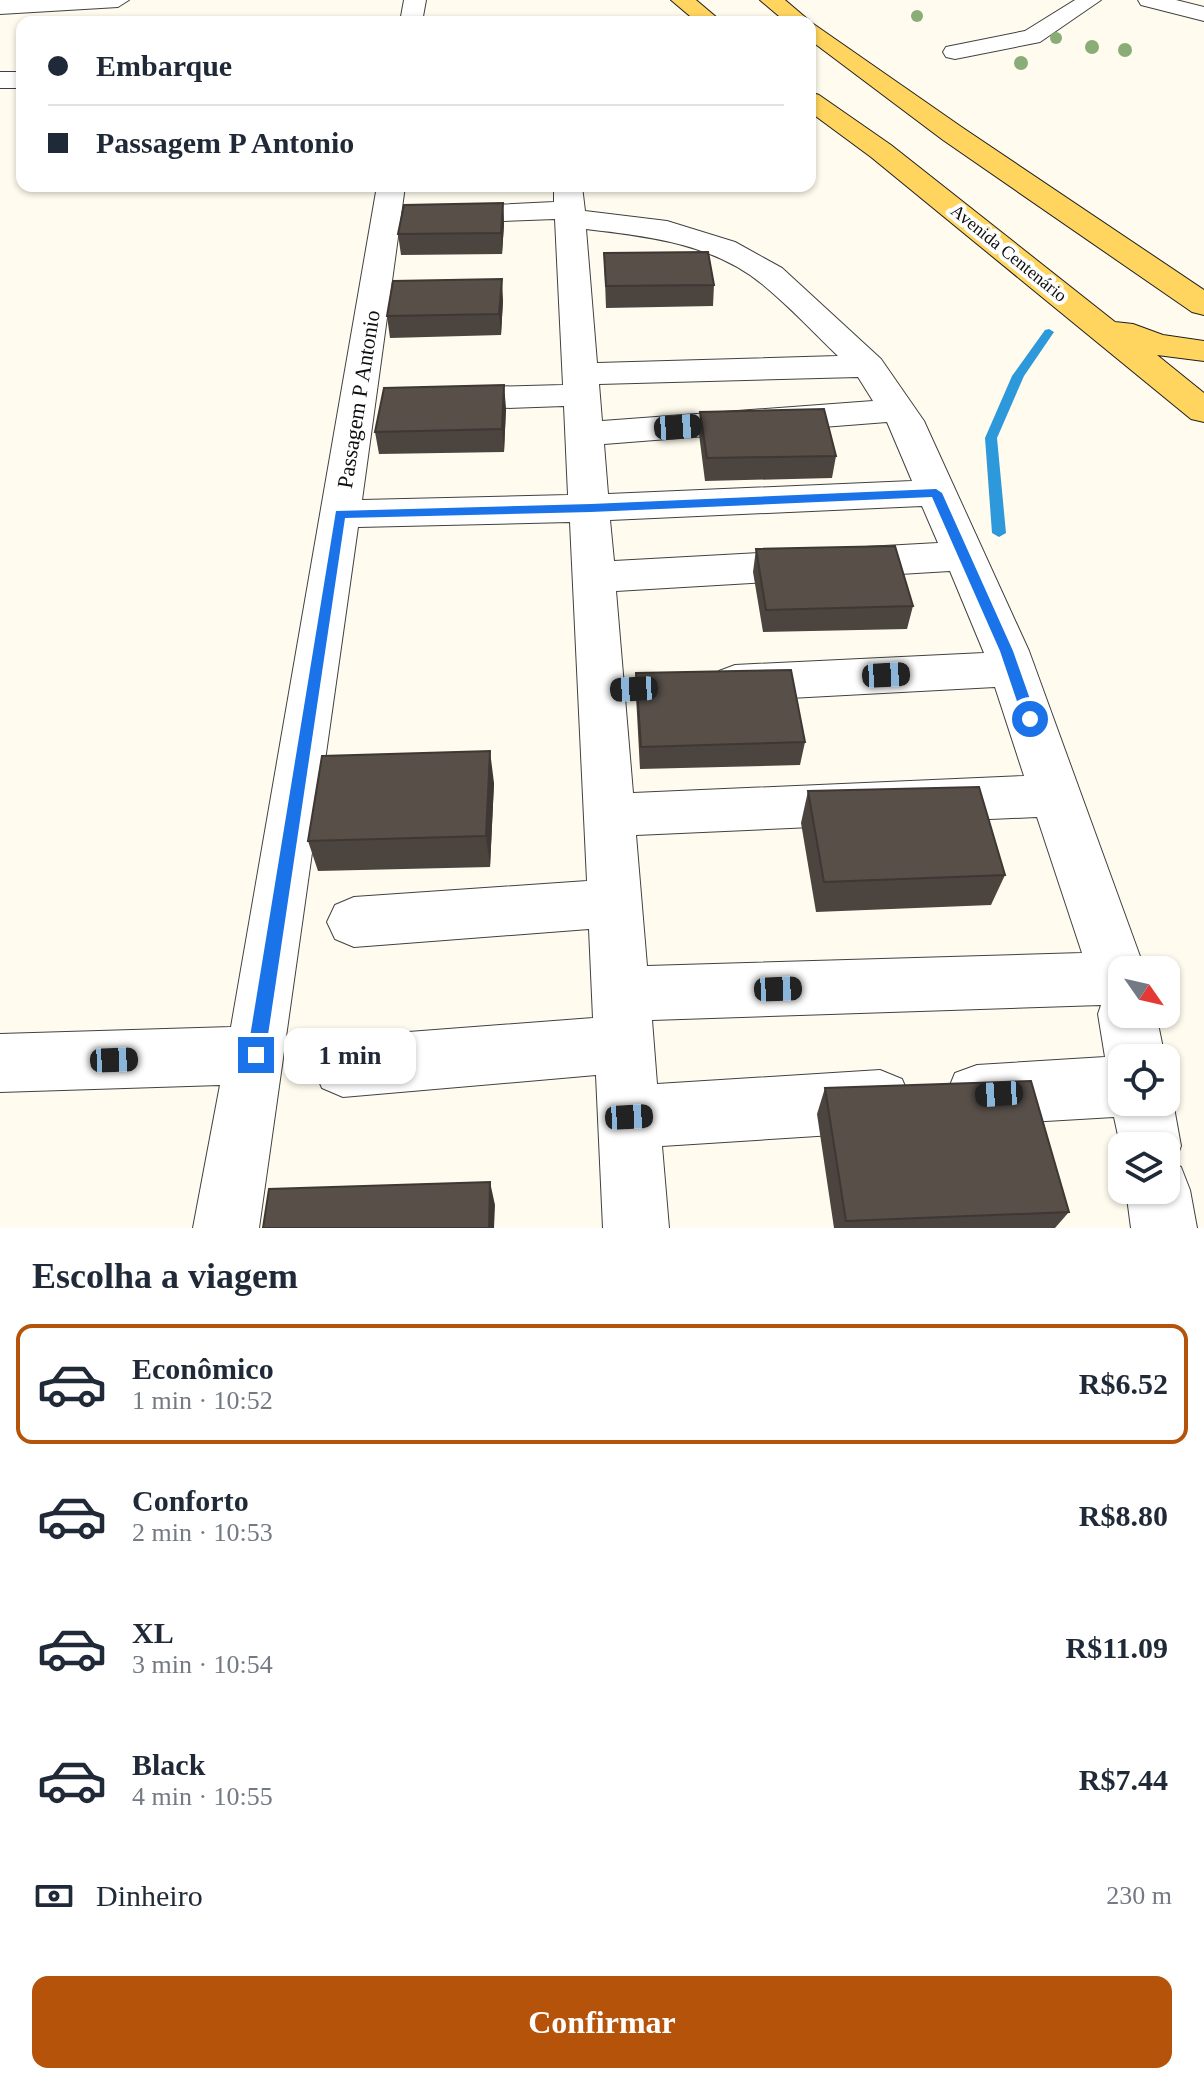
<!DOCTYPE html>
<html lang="pt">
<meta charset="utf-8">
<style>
body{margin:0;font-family:"Times New Roman",serif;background:#f2f2f3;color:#1f2937;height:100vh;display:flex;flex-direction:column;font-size:30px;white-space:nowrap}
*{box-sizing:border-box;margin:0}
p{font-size:26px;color:#747a83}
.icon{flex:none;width:44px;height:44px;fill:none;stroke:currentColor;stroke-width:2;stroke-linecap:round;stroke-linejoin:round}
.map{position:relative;height:1228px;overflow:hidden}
.sheet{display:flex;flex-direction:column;background:#fff;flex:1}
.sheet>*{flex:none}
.guide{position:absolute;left:16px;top:16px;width:800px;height:176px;border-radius:16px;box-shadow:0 2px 6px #0004;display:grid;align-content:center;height:176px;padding:0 32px;background:#fff}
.needle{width:52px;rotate:124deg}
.tools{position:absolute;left:1108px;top:956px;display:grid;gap:16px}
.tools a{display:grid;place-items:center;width:72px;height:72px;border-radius:16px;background:#fff;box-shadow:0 2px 6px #0004;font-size:40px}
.end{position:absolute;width:36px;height:36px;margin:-18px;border:10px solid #1a73e8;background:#fff;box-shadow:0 0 0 4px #fff}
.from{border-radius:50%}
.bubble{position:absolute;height:56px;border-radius:16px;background:#fff;box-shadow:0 2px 6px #0004;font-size:26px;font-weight:800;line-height:56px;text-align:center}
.car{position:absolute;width:24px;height:48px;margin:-24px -12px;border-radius:10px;box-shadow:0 0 6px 2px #0007;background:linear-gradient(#222 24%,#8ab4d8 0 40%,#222 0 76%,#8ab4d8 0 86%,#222 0)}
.guide b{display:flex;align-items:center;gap:28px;height:76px;font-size:30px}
.guide b+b{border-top:2px solid #e0e1e3}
.guide i{width:20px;height:20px;background:#1f2937}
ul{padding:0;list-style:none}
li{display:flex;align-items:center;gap:24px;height:120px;margin:0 16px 12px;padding:0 16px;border:4px solid transparent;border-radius:16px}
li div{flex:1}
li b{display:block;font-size:30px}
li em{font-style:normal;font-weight:800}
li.current{border-color:#b45309}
li>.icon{width:72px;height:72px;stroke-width:1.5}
h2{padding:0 32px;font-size:36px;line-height:96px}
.pay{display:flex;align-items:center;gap:20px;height:88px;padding:0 32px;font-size:30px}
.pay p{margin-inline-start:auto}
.primary-button{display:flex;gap:16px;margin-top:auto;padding:16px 32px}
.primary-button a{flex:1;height:92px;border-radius:16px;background:#b45309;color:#fff;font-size:32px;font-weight:800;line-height:92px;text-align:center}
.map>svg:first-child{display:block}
</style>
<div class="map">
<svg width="1204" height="1228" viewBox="0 0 1204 1228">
<rect width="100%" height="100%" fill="#fffcef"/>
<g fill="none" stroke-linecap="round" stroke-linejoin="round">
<path fill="#2d99db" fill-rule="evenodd" d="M1049 329 1054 332 1024 376 997 438 1006 533 999 537 992 533 985 438 1012 376 1045 330Z"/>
<defs>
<path id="minor" d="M0 0H129L118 7 0 14Z
M404 0H426L422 22H400Z
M1075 0H1101L1040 42 955 59 946 57 943 52 946 47 1025 31Z
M1138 0H1176L1204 7V21L1141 5Z
M0 72H22V88H0Z
M377 186H405L362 500 568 495 564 406 446 410 433 407 428 399 433 391 446 388 563 385 555 219 445 223 434 220 430 214 434 208 554 202V186H582L585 211 667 221 735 242 782 268 881 359 924 421 1029 651 1145 970H1122V1014H1156L1165 1058H1122V1102H1166V1086L1173 1102 1181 1146 1174 1164 1181 1167 1190 1190 1197 1228H1131L1126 1190H1166V1146H1122V1154L1114 1117 977 1125 955 1117 946 1095 955 1073 977 1065 1105 1057 1098 1014 1101 1005 652 1020 657 1084 880 1070 902 1079 911 1101 902 1123 880 1132 662 1146 669 1228H603L596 1075 343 1097 322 1088 313 1067 322 1046 343 1037 593 1018 589 929 354 947 335 939 327 922 335 905 354 897 587 881 570 522 358 527 259 1228H193L220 1085 0 1092V1034L231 1027ZM586 229C646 236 712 243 762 284 789 306 813 332 838 356L597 363ZM858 377 873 401 602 421 599 384ZM887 422 912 481 608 494 604 444ZM922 506 938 543 614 561 610 520ZM950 571 984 653 735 665 719 671 712 683 719 695 735 701 995 687 1024 776 633 793 616 591ZM1037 817 1082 953 647 966 636 835Z"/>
<path id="major" d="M671 0H696L722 22H697Z
M760 0H785L812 23 963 128 1204 290V315L1192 312 943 140 810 40V22H786Z
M810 92 819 95 891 145 1115 322 1133 324 1163 335 1204 341V361L1157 355 1204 393V422L1191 419 871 157 810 112Z"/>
</defs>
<use href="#minor" stroke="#414141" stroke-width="2"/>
<use href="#major" stroke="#1f1f1f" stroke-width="2"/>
<use href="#minor" fill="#fff" fill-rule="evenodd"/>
<use href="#major" fill="#ffd55f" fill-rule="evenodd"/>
</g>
<g fill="#8aad78">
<circle cx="917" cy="16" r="6"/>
<circle cx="1056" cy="38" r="6"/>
<circle cx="1092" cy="47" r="7"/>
<circle cx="1125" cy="50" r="7"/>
<circle cx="1021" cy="63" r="7"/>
</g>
<path fill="#4c443f" d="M503 203 504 224 502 254 401 255 398 234Z
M604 253 714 285 713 306 606 308Z
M503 300 501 335 390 338 387 316Z
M506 408 504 452 379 454 375 432Z
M700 412 836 456 832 478 705 481 699 434Z
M756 549 913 606 907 629 763 632 753 572Z
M636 673 805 742 800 765 640 769 636 696Z
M494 783 490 867 318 871 308 841Z
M808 791 1005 875 991 905 816 912 801 823Z
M825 1088 1069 1212 1055 1228H834L817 1114Z"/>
<path fill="#3e3733" d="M503 203 504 224 502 254 501 233Z
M502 279 503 300 501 335 499 314Z
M504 385 506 408 504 452 502 429Z
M490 751 494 783 490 867 486 836Z
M490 1182 495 1205 494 1228H489Z"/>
<path fill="#584f49" stroke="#3e3733" stroke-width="2" d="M503 203 501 233 398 234 404 205Z
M708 252 714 285 606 286 604 253Z
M502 279 499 314 387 316 393 281Z
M504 385 502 429 375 432 384 388Z
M824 409 836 456 707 458 700 412Z
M895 546 913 606 766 610 756 549Z
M791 670 805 742 641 747 636 673Z
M490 751 486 836 308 841 322 756Z
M979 787 1005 875 824 882 808 791Z
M1031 1081 1069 1212 846 1221 825 1088Z
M490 1182 489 1228H263L269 1189Z"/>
<path fill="#1a73e8" d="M936 489 942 493 1013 651 1037 719 1035 723 1030 725 1023 719 1000 651 932 497 591 512 345 518 265 1055 262 1061 256 1064 250 1061 247 1055 336 511 591 504Z"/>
<g text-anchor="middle" stroke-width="8" stroke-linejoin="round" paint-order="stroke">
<g font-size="18" fill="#0e0e0e" stroke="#fff">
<text transform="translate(1009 253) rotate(39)" y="6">Avenida Centenário</text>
</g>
<g font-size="22" fill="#0e0e0e" stroke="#fff">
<text transform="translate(358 399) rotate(-81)" y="8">Passagem P Antonio</text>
</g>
</g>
</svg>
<div class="tools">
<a><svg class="needle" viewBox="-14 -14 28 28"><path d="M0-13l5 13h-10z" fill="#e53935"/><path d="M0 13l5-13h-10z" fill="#747a83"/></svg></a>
<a><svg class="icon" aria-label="locate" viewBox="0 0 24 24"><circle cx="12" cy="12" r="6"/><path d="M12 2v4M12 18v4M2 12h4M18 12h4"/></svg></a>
<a><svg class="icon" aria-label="layers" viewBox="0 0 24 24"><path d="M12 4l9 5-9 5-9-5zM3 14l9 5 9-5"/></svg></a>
</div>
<i class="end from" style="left:1030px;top:719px"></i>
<i class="end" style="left:256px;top:1055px"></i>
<div class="bubble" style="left:284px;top:1028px;width:132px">1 min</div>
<i class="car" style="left:678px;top:427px;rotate:86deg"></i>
<i class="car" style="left:886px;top:675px;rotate:87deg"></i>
<i class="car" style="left:634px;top:689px;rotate:267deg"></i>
<i class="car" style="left:778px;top:989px;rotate:88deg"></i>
<i class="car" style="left:114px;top:1060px;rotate:88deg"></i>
<i class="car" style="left:999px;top:1094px;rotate:266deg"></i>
<i class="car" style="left:629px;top:1117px;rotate:87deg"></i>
<div class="guide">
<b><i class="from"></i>Embarque</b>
<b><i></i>Passagem P Antonio</b>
</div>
</div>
<section class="sheet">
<h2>Escolha a viagem</h2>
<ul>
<li class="current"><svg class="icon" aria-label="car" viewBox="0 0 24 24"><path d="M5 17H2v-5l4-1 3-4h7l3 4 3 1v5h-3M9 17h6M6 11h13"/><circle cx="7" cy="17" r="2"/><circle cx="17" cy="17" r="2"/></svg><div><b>Econômico</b><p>1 min · 10:52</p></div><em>R$6.52</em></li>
<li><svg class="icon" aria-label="car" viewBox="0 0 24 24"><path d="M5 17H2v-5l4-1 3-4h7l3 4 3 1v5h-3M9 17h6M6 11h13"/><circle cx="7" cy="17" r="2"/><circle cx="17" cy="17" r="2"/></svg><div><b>Conforto</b><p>2 min · 10:53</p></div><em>R$8.80</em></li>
<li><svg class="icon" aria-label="car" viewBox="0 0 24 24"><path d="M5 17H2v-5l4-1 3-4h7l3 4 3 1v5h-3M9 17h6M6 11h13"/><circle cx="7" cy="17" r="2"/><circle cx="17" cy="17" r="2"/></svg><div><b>XL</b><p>3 min · 10:54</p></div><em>R$11.09</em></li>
<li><svg class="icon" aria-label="car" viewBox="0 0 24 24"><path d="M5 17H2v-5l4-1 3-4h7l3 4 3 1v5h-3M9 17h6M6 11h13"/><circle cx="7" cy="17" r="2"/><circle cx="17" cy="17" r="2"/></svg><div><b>Black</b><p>4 min · 10:55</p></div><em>R$7.44</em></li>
</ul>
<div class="pay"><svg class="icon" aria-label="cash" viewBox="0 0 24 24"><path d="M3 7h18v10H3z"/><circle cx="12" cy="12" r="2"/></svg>Dinheiro<p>230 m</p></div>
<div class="primary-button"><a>Confirmar</a></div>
</section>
